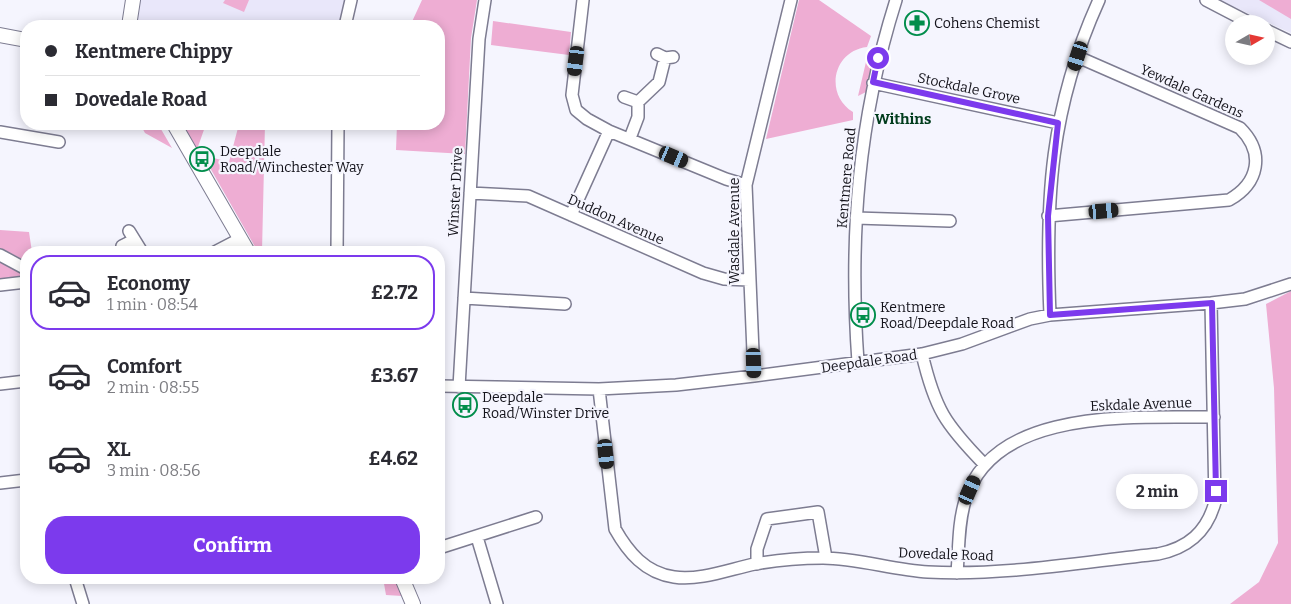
<!DOCTYPE html>
<meta charset="utf-8">
<style>
body{margin:0;font-family:Bitter,serif;background:#f2f2f3;color:#2b2b33;height:100vh;display:flex;flex-direction:column;font-size:19px;white-space:nowrap}
*{box-sizing:border-box;margin:0}
p{font-size:16px;color:#7c7c81}
.icon{flex:none;width:28px;height:28px;fill:none;stroke:currentColor;stroke-width:2;stroke-linecap:round;stroke-linejoin:round}
.map{position:relative;flex:1;overflow:hidden}
.sheet{position:absolute;left:20px;top:246px;width:425px;height:338px;display:flex;flex-direction:column;background:#fff;border-radius:20px;box-shadow:0 2px 12px #0003}
.sheet>*{flex:none}
.guide{position:absolute;left:20px;top:20px;width:425px;height:110px;border-radius:20px;box-shadow:0 2px 12px #0003;display:grid;align-content:center;height:110px;padding:0 25px;background:#fff}
.needle{width:32px;rotate:81deg}
.tools{position:absolute;left:1225px;top:15px;display:grid;gap:10px}
.tools a{display:grid;place-items:center;width:50px;height:50px;border-radius:50%;background:#fff;box-shadow:0 2px 12px #0003;font-size:25px}
.end{position:absolute;width:22px;height:22px;margin:-11px;border:6px solid #7c3aed;background:#fff;box-shadow:0 0 0 2px #fff}
.from{border-radius:50%}
.bubble{position:absolute;height:35px;border-radius:18px;background:#fff;box-shadow:0 2px 12px #0003;font-size:16px;font-weight:700;line-height:35px;text-align:center}
.car{position:absolute;width:15px;height:30px;margin:-15px -8px;border-radius:6px;box-shadow:0 0 4px 1px #0007;background:linear-gradient(#222 24%,#8ab4d8 0 40%,#222 0 76%,#8ab4d8 0 86%,#222 0)}
.guide b{display:flex;align-items:center;gap:18px;height:48px;font-size:19px}
.guide b+b{border-top:1px solid #e1e1e2}
.guide i{width:12px;height:12px;background:#2b2b33}
ul{padding:9px 0 0;list-style:none}
li{display:flex;align-items:center;gap:15px;height:75px;margin:0 10px 8px;padding:0 15px;border:2px solid transparent;border-radius:20px}
li div{flex:1}
li b{display:block;font-size:19px}
li em{font-style:normal;font-weight:700}
li.active{border-color:#7c3aed}
li>.icon{width:45px;height:45px;stroke-width:1.5}
.button{display:flex;gap:10px;margin-top:auto;padding:10px 25px}
.button a{flex:1;height:58px;border-radius:20px;background:#7c3aed;color:#fff;font-size:20px;font-weight:700;line-height:58px;text-align:center}
.map>svg:first-child{display:block}
</style>
<div class="map">
<svg width="1291" height="604" viewBox="0 0 1291 604">
<rect width="100%" height="100%" fill="#f5f5fe"/>
<path fill="#e9e7fa" d="M133 0H350L345 26H129Z
M1219 0H1291V33Z"/>
<path fill="#eeadd3" d="M225 0H249L244 12 223 3Z
M422 0H477L471 38 465 154 396 150 397 124H439V26H410Z
M799 0H819L871 36 867 47C833 51 824 94 853 112V120L766 139Z
M1259 0H1291V19Z
M493 21 571 32 569 55 491 45Z
M866 62 871 69 866 92 858 96Z
M140 124H158L172 148 145 133Z
M174 124H206L194 158Z
M239 124H265L262 251 292 252H258L205 159 206 156 229 162Z
M0 230 29 232 32 252H26V261L0 248Z
M0 261 22 273V278L0 281Z
M1291 291V604H1230L1259 582 1278 543 1274 388 1266 304Z
M383 578H397L404 594 402 596 386 595Z"/>
<g fill="none" stroke-linecap="round" stroke-linejoin="round">
<defs>
<path id="minor" d="M583 0 572 95 576 110 587 119 609 131 726 179 746 185
M1206 0 1252 24
M345 26 351 0
M1266 30 1291 42
M657 54 665 58 673 57
M873 83 1058 123
M624 97 638 102
M0 132 59 142
M630 138 638 117V102L659 82 665 58
M470 193 528 196 703 273 724 279 749 280
M571 215 609 131
M1048 216 1229 200C1259 183 1265 153 1240 128L1078 57
M856 218 950 221
M129 231 142 252
M122 246 134 240
M215 252 240 239
M337 252 338 124
M0 255 26 269
M0 285 26 282
M464 298 565 304
M1050 315C1045 199 1050 108 1099 0
M922 354C935 409 945 424 984 464
M858 362C849 237 858 120 896 0
M754 376 746 185 791 0
M0 384 26 381
M439 386 599 389 676 385 754 376 922 354 962 344 1030 319 1050 315 1211 303 1245 299 1291 284
M459 387 479 39 485 0
M599 389 615 529C628 552 645 573 674 577 700 581 730 569 755 564 777 560 801 558 823 558 856 558 894 570 928 572 1005 576 1082 562 1158 554 1188 548 1207 532 1215 502L1211 303
M0 483 26 480
M477 537 497 604
M439 548 536 517
M757 564V549L767 519 818 512 826 558
M957 573C959 549 958 524 965 501 993 406 1137 418 1214 417
M75 578 83 604"/>
<path id="tertiary" d="M129 26 133 0
M0 35 26 40
M174 124 248 252
M402 578 413 604"/>
</defs>
<use href="#minor" stroke="#7d7c91" stroke-width="14"/>
<use href="#tertiary" stroke="#7d7c91" stroke-width="16"/>
<use href="#minor" stroke="#fff" stroke-width="11"/>
<use href="#tertiary" stroke="#fff" stroke-width="14"/>
</g>
<g fill="none" stroke-linecap="round" stroke-linejoin="round">
<path stroke="#7c3aed" stroke-width="6" d="M878 58 873 82 1058 123 1048 216 1050 315 1212 303 1216 491"/>
</g>
<defs>
<symbol id="pharmacy-ring" viewBox="-11 -11 22 22"><circle r="9.5" fill="#f5f5fe" stroke="#018d4b" stroke-width="1.5"/><path d="M-2-6h4v4h4v4h-4v4h-4v-4h-4v-4h4Z" fill="#018d4b"/></symbol>
<symbol id="bus-ring" viewBox="-11 -11 22 22"><circle r="9.5" fill="#f5f5fe" stroke="#018d4b" stroke-width="1.5"/><path d="M-5-6H5V4H4V6H2V4H-2V6H-4V4H-5ZM-3.5-4V0h7V-4ZM-3.5 1.2v1.5H-2V1.2ZM2 1.2v1.5H3.5V1.2Z" fill="#018d4b"/></symbol>
</defs>
<g fill-rule="evenodd">
<use href="#pharmacy-ring" x="903" y="9" width="28" height="28"/>
<use href="#bus-ring" x="188" y="145" width="28" height="28"/>
<use href="#bus-ring" x="849" y="301" width="28" height="28"/>
<use href="#bus-ring" x="451" y="391" width="28" height="28"/>
</g>
<g text-anchor="middle" stroke-width="4.5" stroke-linejoin="round" paint-order="stroke">
<g font-size="14" fill="#13121a" stroke="#f5f5fe" text-anchor="start">
<text x="934" y="28">Cohens Chemist</text>
<text x="220" y="156">Deepdale<tspan x="220" dy="16">Road/Winchester Way</tspan></text>
<text x="880" y="312">Kentmere<tspan x="880" dy="16">Road/Deepdale Road</tspan></text>
<text x="482" y="402">Deepdale<tspan x="482" dy="16">Road/Winster Drive</tspan></text>
</g>
<g font-size="14" fill="#13121a" stroke="#f5f5fe">
<text transform="translate(969 88) rotate(12)" y="5">Stockdale Grove</text>
<text transform="translate(1192 91) rotate(24)" y="5">Yewdale Gardens</text>
<text transform="translate(846 178) rotate(-85)" y="5">Kentmere Road</text>
<text transform="translate(455 192) rotate(-87)" y="5">Winster Drive</text>
<text transform="translate(616 219) rotate(24)" y="5">Duddon Avenue</text>
<text transform="translate(734 231) rotate(-90)" y="5">Wasdale Avenue</text>
<text transform="translate(869 361) rotate(-8)" y="5">Deepdale Road</text>
<text transform="translate(1141 404) rotate(-2)" y="5">Eskdale Avenue</text>
<text transform="translate(946 554) rotate(2)" y="5">Dovedale Road</text>
</g>
<g font-size="15" font-weight="bold" fill="#003c1c" stroke="#f5f5fe">
<text x="903" y="124">Withins</text>
</g>
</g>
</svg>
<div class="tools">
<a><svg class="needle" viewBox="-14 -14 28 28"><path d="M0-13l5 13h-10z" fill="#e53935"/><path d="M0 13l5-13h-10z" fill="#7c7c81"/></svg></a>
</div>
<i class="end from" style="left:878px;top:58px"></i>
<i class="end" style="left:1216px;top:491px"></i>
<div class="bubble" style="left:1116px;top:474px;width:82px">2 min</div>
<i class="car" style="left:1078px;top:56px;rotate:198deg"></i>
<i class="car" style="left:576px;top:61px;rotate:187deg"></i>
<i class="car" style="left:674px;top:157px;rotate:113deg"></i>
<i class="car" style="left:1104px;top:211px;rotate:85deg"></i>
<i class="car" style="left:754px;top:363px;rotate:178deg"></i>
<i class="car" style="left:606px;top:454px;rotate:174deg"></i>
<i class="car" style="left:970px;top:490px;rotate:24deg"></i>
<div class="guide">
<b><i class="from"></i>Kentmere Chippy</b>
<b><i></i>Dovedale Road</b>
</div>
<section class="sheet">
<ul>
<li class="active"><svg class="icon" aria-label="car" viewBox="0 0 24 24"><path d="M5 17H2v-5l4-1 3-4h7l3 4 3 1v5h-3M9 17h6M6 11h13"/><circle cx="7" cy="17" r="2"/><circle cx="17" cy="17" r="2"/></svg><div><b>Economy</b><p>1 min · 08:54</p></div><em>£2.72</em></li>
<li><svg class="icon" aria-label="car" viewBox="0 0 24 24"><path d="M5 17H2v-5l4-1 3-4h7l3 4 3 1v5h-3M9 17h6M6 11h13"/><circle cx="7" cy="17" r="2"/><circle cx="17" cy="17" r="2"/></svg><div><b>Comfort</b><p>2 min · 08:55</p></div><em>£3.67</em></li>
<li><svg class="icon" aria-label="car" viewBox="0 0 24 24"><path d="M5 17H2v-5l4-1 3-4h7l3 4 3 1v5h-3M9 17h6M6 11h13"/><circle cx="7" cy="17" r="2"/><circle cx="17" cy="17" r="2"/></svg><div><b>XL</b><p>3 min · 08:56</p></div><em>£4.62</em></li>
</ul>
<div class="button"><a>Confirm</a></div>
</section>
</div>
